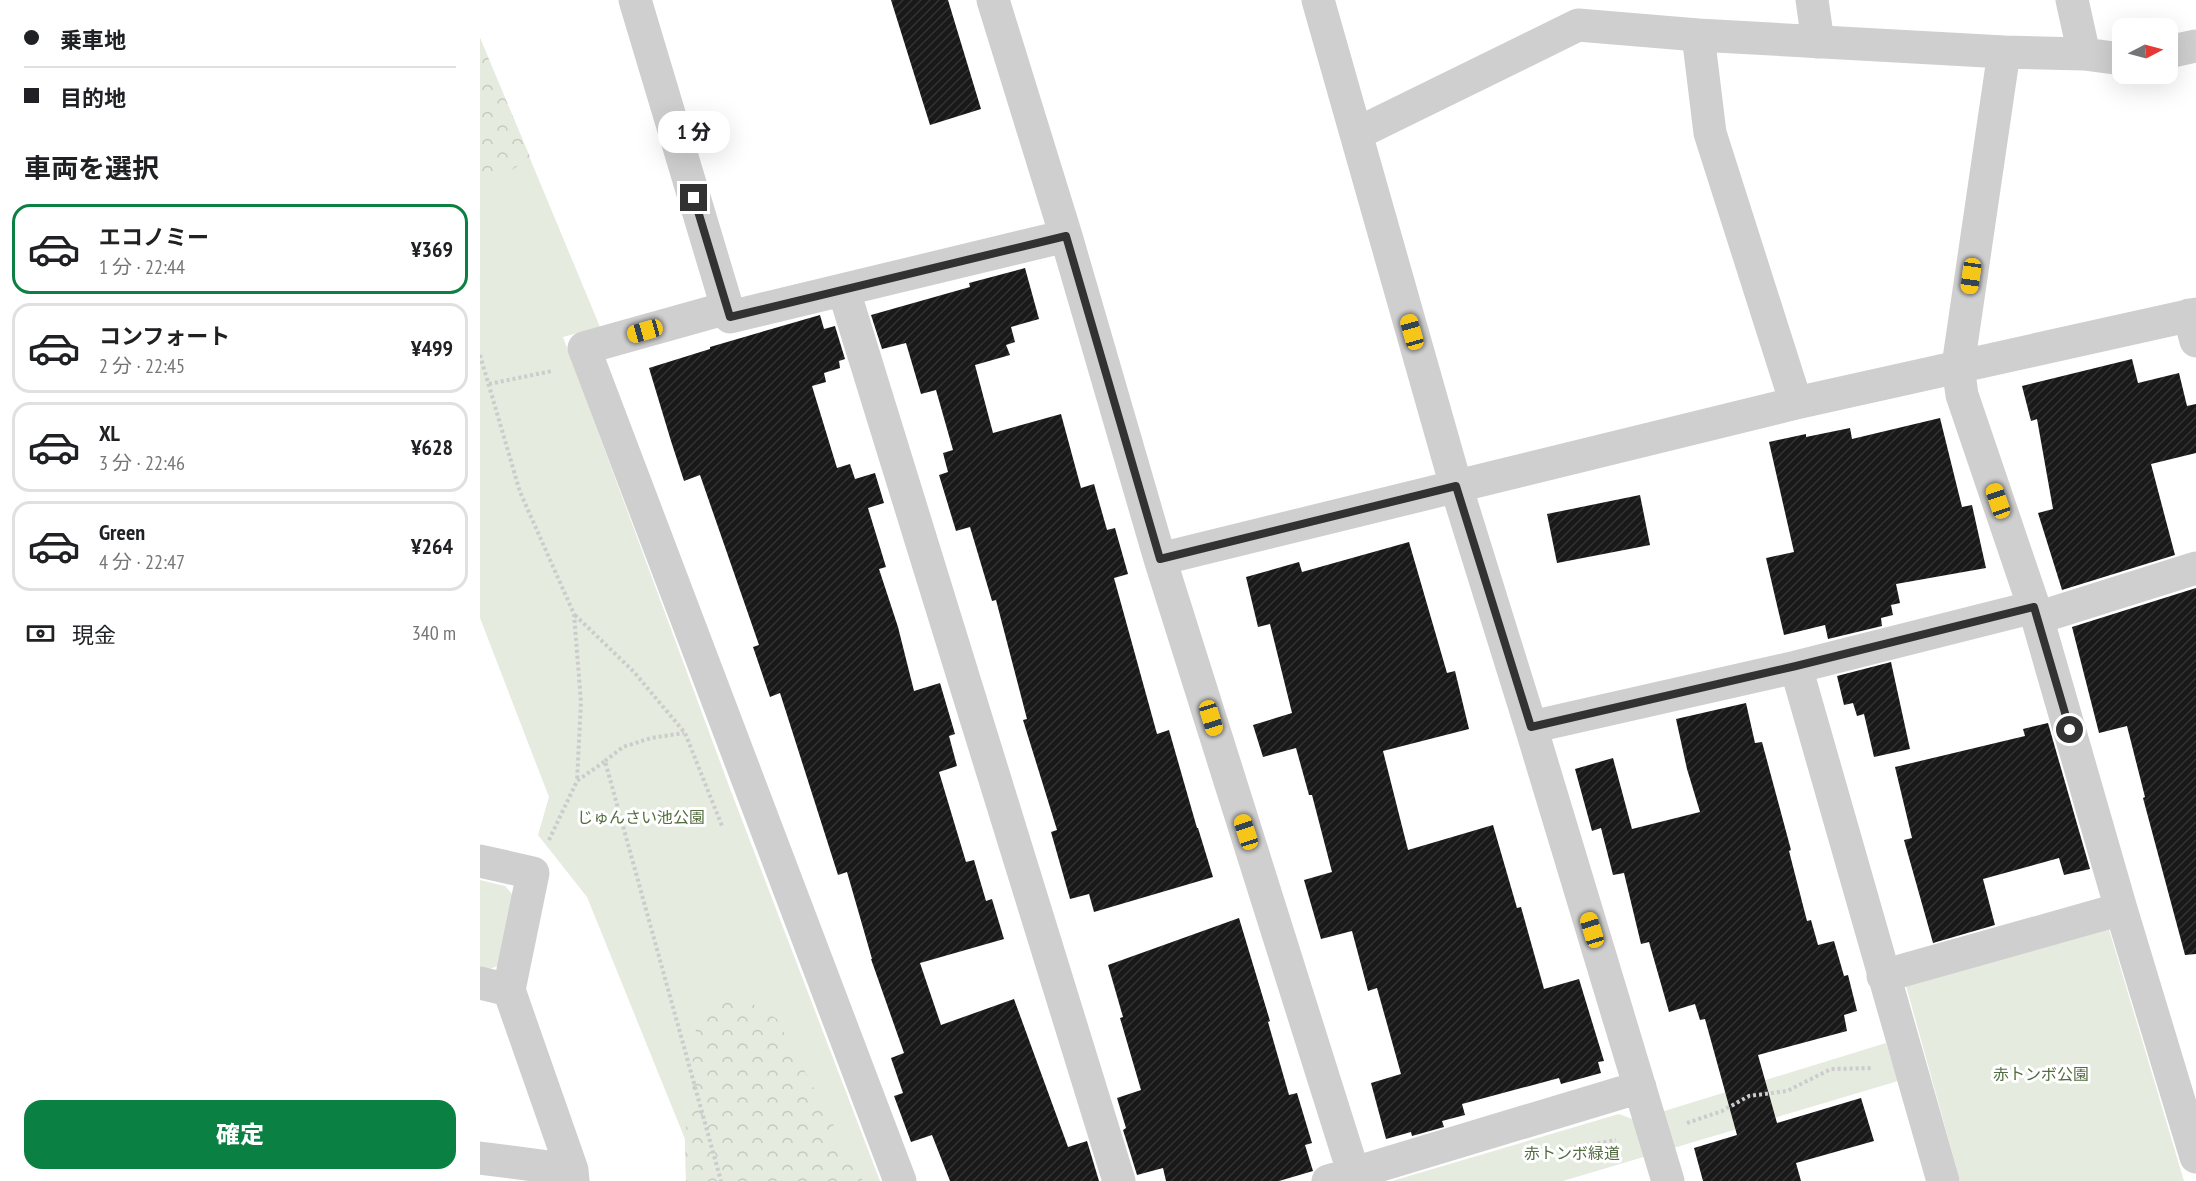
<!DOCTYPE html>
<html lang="ja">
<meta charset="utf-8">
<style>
body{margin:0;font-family:"PT Sans Narrow","Noto Sans JP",sans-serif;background:#f2f2f2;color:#202124;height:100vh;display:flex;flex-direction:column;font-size:22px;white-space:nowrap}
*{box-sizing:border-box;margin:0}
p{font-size:20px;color:#757577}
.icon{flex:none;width:33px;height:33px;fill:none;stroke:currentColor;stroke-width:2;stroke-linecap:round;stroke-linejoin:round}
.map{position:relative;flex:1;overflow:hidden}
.drawer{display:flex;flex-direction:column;background:#fff;width:480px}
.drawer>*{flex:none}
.hud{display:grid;align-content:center;height:132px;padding:0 24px;background:#fff}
.needle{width:39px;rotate:84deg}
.tools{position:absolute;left:1632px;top:18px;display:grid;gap:12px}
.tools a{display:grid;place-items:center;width:66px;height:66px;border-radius:12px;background:#fff;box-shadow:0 6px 24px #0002;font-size:30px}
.end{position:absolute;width:27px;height:27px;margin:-14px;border:8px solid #323232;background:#fff;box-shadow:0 0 0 3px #fff}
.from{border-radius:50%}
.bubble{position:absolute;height:42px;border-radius:18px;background:#fff;box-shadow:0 6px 24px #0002;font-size:20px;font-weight:800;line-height:42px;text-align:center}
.car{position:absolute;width:18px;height:36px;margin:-18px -9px;border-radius:8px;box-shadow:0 0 4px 2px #0007;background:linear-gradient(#f5c518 24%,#345 0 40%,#f5c518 0 76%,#345 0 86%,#f5c518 0)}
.hud b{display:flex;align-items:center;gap:21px;height:57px;font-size:22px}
.hud b+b{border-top:2px solid #e0e0e0}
.hud i{width:15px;height:15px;background:#202124}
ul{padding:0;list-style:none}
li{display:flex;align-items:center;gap:18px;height:90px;margin:0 12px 9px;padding:0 12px;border:3px solid #e0e0e0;border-radius:18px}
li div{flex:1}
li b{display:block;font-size:22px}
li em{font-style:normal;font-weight:800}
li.active{border-color:#0b8043}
li>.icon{width:54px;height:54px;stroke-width:1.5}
h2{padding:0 24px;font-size:27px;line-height:72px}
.pay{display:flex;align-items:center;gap:15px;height:66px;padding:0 24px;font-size:22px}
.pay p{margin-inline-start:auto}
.action{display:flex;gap:12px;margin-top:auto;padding:12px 24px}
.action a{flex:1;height:69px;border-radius:18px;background:#0b8043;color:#fff;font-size:24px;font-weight:800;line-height:69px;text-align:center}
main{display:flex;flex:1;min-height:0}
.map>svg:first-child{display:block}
</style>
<main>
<section class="drawer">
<div class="hud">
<b><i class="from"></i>乗車地</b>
<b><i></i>目的地</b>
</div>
<h2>車両を選択</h2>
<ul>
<li class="active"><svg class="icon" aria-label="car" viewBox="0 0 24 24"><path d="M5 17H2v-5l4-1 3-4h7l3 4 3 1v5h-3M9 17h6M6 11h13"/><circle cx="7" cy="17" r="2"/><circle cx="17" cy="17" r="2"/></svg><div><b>エコノミー</b><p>1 分 · 22:44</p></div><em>¥369</em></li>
<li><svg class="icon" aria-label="car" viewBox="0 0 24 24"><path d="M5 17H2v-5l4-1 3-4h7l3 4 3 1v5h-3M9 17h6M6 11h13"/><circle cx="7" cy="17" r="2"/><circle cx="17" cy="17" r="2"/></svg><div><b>コンフォート</b><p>2 分 · 22:45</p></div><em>¥499</em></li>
<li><svg class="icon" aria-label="car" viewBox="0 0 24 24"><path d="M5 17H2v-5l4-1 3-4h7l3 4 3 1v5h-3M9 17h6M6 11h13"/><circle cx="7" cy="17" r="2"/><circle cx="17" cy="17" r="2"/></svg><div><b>XL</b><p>3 分 · 22:46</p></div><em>¥628</em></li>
<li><svg class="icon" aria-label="car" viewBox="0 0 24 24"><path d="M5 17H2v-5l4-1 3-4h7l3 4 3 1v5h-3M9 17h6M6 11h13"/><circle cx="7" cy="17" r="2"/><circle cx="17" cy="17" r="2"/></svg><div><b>Green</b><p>4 分 · 22:47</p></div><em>¥264</em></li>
</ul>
<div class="pay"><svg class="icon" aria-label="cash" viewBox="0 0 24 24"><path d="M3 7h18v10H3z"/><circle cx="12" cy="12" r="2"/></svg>現金<p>340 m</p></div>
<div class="action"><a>確定</a></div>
</section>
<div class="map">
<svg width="1716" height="1181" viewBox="0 0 1716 1181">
<defs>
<pattern id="forest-crowns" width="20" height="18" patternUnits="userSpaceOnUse" patternTransform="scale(1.5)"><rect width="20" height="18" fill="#e5ebde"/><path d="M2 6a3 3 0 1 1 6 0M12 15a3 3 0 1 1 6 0" fill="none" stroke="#c5cabf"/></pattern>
<pattern id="building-hatch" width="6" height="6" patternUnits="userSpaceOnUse" patternTransform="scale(1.5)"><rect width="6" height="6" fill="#191919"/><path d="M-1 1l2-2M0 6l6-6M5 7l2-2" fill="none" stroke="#323232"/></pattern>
</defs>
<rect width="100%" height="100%" fill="#fff"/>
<path fill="#e5ebde" d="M0 38 120 327 83 337 249 786 400 1181H206L205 1139 107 897 58 835 69 797 0 618Z
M0 880 25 886 40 903 26 963 7 970 0 968Z
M1628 926 1704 1181H1480L1425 982Z
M1406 1043 1418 1081 1083 1181H912L1139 1114 1155 1120Z"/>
<path fill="url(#forest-crowns)" d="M0 38 50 157 0 193Z
M263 998 297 1019 383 1181H206L205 1139 218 1009Z"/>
<path fill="url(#building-hatch)" d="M411 0H468L501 109 450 125Z
M545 268 559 319 531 327 535 342 526 345 530 355 495 365 513 433 581 414 601 488 614 484 627 530 635 528 648 574 634 578 677 734 689 730 717 828H718L733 877 614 912 609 894 590 899 571 832 577 830 543 720 547 719 516 600 512 601 490 527 476 531 459 475 468 472 463 453 473 450 456 390 441 394 426 343 402 349 391 315 490 287 489 283Z
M340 315 344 329 355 326 365 359 359 361 360 368 344 373 346 382 332 386 357 468 370 464 375 479 395 473 404 503 388 508 406 567 399 569 418 627 434 691 460 683 475 734 469 736 477 766 459 772 486 862 494 860 506 901 512 899 524 939 440 963 461 1025 534 999 588 1147 607 1141 619 1181H470L452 1135 431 1142 414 1096 423 1093 411 1058 424 1053 391 959H392L367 872 358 875 300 693 290 697 273 647 279 645 220 475 204 481 191 441 169 368 230 349V347Z
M1652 359 1658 383 1699 373 1707 406 1716 404V453L1671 464 1695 555 1582 590 1558 513 1573 509 1557 419 1551 421 1542 386Z
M1460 418 1482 507 1492 505 1506 568 1416 584 1420 603 1411 605 1413 615 1401 618 1402 626 1348 639 1345 625 1304 635 1286 558 1314 552 1289 442 1326 434V437L1370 428 1372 439Z
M1160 495 1170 545 1077 563 1067 514Z
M929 542 967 673 975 671 989 729 903 751 928 850 1013 825 1037 908 1041 907 1064 989 1099 979 1124 1061 1118 1062 1121 1073 1081 1084 1079 1078 982 1104 985 1115 962 1121 964 1127 932 1136 931 1132 906 1139 891 1083 921 1074 897 988 888 991 872 931 841 939 824 880 852 872 832 795H829L816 748 783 757 773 725 812 713 790 624 778 627 766 577 819 562 822 572Z
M1716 588V954L1705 955 1663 798 1665 797 1647 726 1619 733 1592 627Z
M1411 662 1430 749 1394 757 1384 714 1377 716 1373 703 1364 705 1357 676Z
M1266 703 1275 743 1282 742 1311 850 1309 851 1327 921 1331 920 1338 945 1354 941 1364 976 1368 975 1377 1011 1364 1015 1367 1031 1278 1055 1297 1123 1381 1098 1394 1141 1316 1163 1321 1181H1223L1214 1148 1257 1135 1225 1019 1220 1020 1215 1004 1189 1012 1169 942 1161 944 1144 873 1133 875 1121 828 1112 831 1095 769 1133 758 1152 829 1220 812 1207 769 1196 719Z
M1568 723 1610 869 1584 875 1579 858 1503 879 1515 925 1453 943 1424 840 1432 838 1415 767 1545 736 1543 729Z
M759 918 790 1021 788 1022 809 1095 817 1093 832 1143 825 1145 833 1171 799 1181H686L683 1168 657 1175 643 1130 646 1128 637 1098 661 1090 640 1018 643 1017 628 965Z"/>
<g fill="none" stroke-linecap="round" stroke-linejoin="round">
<path stroke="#ccc" stroke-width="4" stroke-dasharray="3 3" stroke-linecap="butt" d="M0 355 40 492 94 614 101 702 97 781 125 761 241 1181
M9 384 72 371
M95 615 154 672 205 733 242 826
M125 761 143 747 171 738 204 733
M69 840 97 781
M1207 1123 1242 1111 1269 1096 1307 1091 1351 1069 1393 1068
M1094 1148 1136 1140"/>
<path stroke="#cfcfcf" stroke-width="33" d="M155 0 250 317 586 236
M513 0 586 236 680 559 876 1181
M838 0 976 486 1051 727 1188 1181
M1332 0 1338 42
M1592 0 1604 54
M1218 35 1524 52 1478 366 1482 395 1554 607 1641 909 1716 1157
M1524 52 1604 54 1642 59
M1688 52 1716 46
M876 134 1098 25 1218 35 1230 133 1316 403
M364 291 639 1181
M247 308 104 348 420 1181
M1709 315 1716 341
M680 559 1316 403 1716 314
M1557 618 1716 568
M1316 667 1463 1181
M1051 727 1316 667 1554 607
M0 861 53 873 29 990 92 1170 93 1181
M1403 976 1641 909
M0 983 29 990
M0 1158 92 1170
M848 1181 1160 1087"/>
</g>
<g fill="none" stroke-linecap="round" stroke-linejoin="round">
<path stroke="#323232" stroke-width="8" d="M214 198 250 317 586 236 680 559 976 486 1051 727 1316 666 1554 607 1590 730"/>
</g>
<g text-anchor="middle" stroke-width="6" stroke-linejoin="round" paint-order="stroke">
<g font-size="16" fill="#536d40" stroke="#fff">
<text x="161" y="823">じゅんさい池公園</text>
<text x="1561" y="1080">赤トンボ公園</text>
<text x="1092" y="1159">赤トンボ緑道</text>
</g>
</g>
</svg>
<div class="tools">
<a><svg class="needle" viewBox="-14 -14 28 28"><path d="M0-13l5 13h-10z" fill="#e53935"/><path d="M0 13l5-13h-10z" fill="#757577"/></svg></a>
</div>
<i class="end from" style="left:1590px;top:730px"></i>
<i class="end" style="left:214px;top:198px"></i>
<div class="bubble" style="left:178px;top:111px;width:72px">1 分</div>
<i class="car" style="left:1491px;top:276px;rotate:188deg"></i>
<i class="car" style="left:165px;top:331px;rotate:254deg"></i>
<i class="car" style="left:932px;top:332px;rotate:344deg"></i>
<i class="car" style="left:1518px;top:501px;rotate:341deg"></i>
<i class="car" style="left:731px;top:718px;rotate:163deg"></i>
<i class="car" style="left:766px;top:832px;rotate:342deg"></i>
<i class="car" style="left:1112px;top:930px;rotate:343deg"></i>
</div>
</main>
